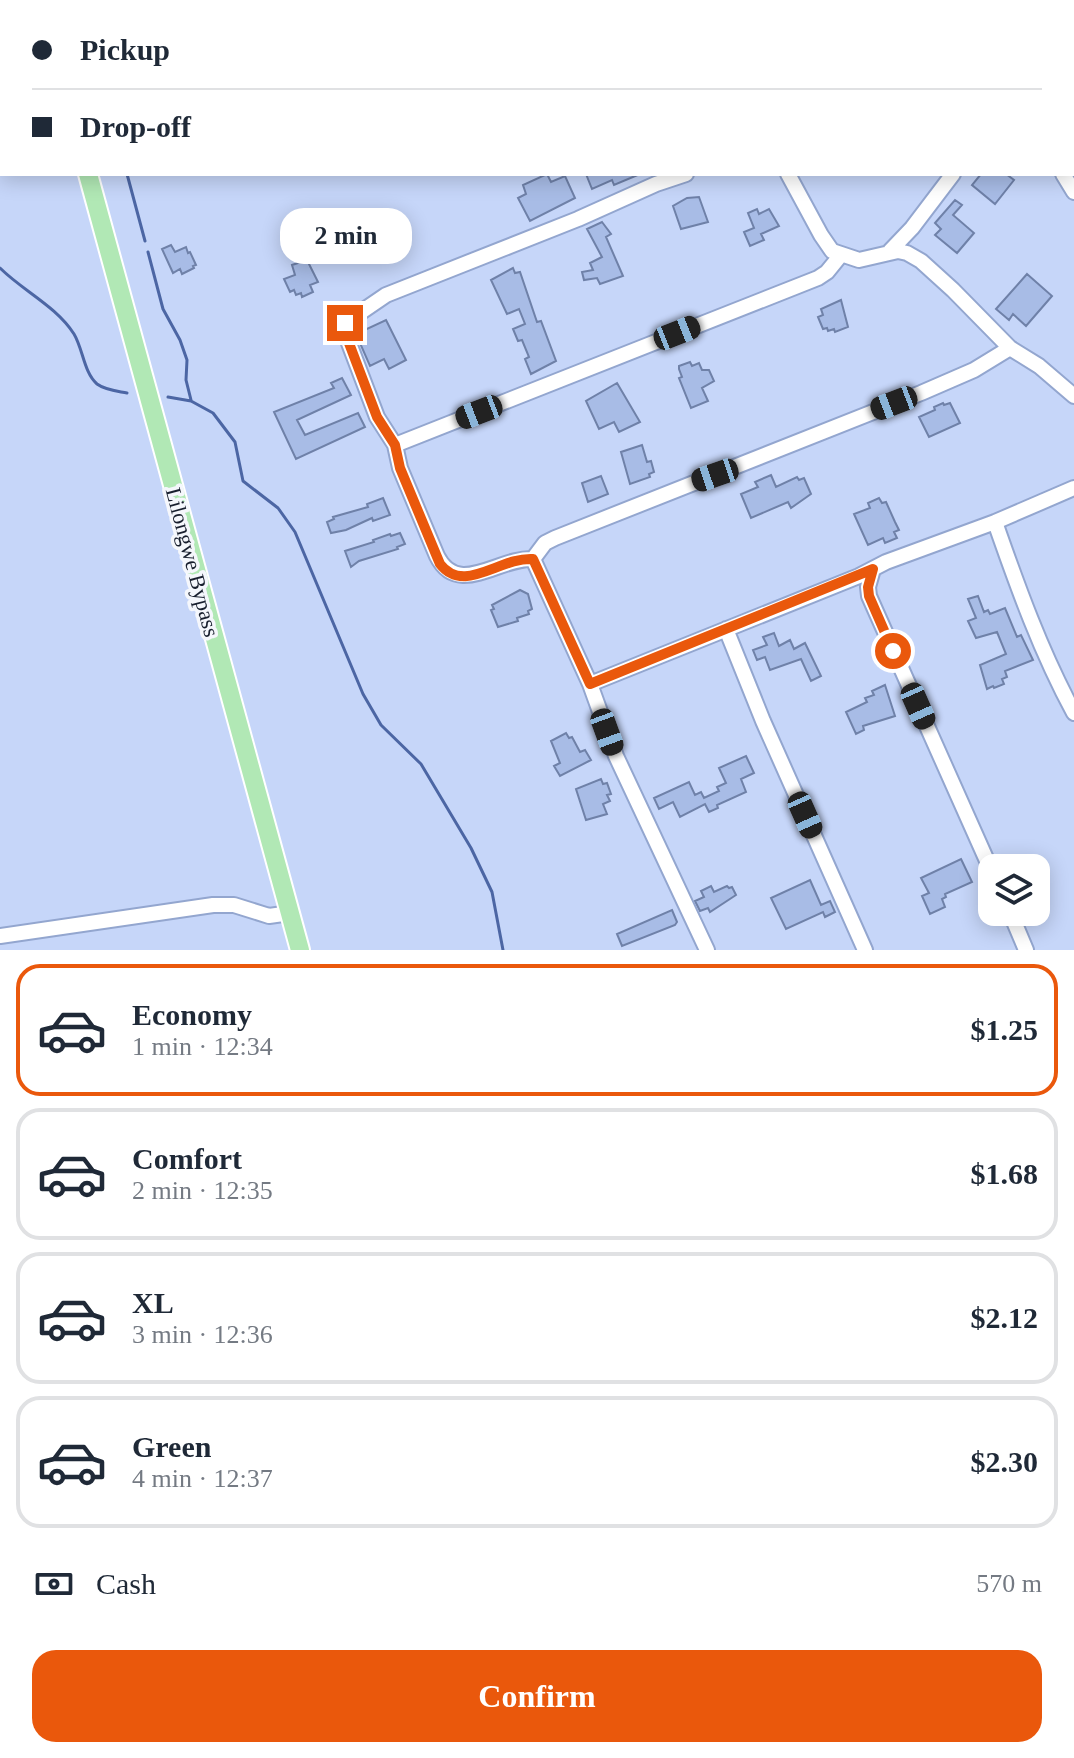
<!DOCTYPE html>
<meta charset="utf-8">
<style>
body{margin:0;font-family:Georgia,serif;background:#f6f6f7;color:#1f2937;height:100vh;display:flex;flex-direction:column;font-size:30px;white-space:nowrap}
*{box-sizing:border-box;margin:0}
p{font-size:26px;color:#747a83}
.icon{flex:none;width:44px;height:44px;fill:none;stroke:currentColor;stroke-width:2;stroke-linecap:round;stroke-linejoin:round}
.map{position:relative;height:950px;overflow:hidden}
.panel{display:flex;flex-direction:column;background:#fff;flex:1}
.panel>*{flex:none}
.top-card{position:absolute;left:0px;top:0px;width:1074px;height:176px;box-shadow:0 4px 20px #0003;display:grid;align-content:center;height:176px;padding:0 32px;background:#fff}
.buttons{position:absolute;left:978px;top:854px;display:grid;gap:16px}
.buttons a{display:grid;place-items:center;width:72px;height:72px;border-radius:16px;background:#fff;box-shadow:0 4px 20px #0003;font-size:40px}
.end{position:absolute;width:36px;height:36px;margin:-18px;border:10px solid #ea580c;background:#fff;box-shadow:0 0 0 4px #fff}
.from{border-radius:50%}
.bubble{position:absolute;height:56px;border-radius:24px;background:#fff;box-shadow:0 4px 20px #0003;font-size:26px;font-weight:600;line-height:56px;text-align:center}
.car{position:absolute;width:24px;height:48px;margin:-24px -12px;border-radius:10px;box-shadow:0 0 6px 2px #0007;background:linear-gradient(#222 24%,#8ab4d8 0 40%,#222 0 76%,#8ab4d8 0 86%,#222 0)}
.top-card b{display:flex;align-items:center;gap:28px;height:76px;font-size:30px}
.top-card b+b{border-top:2px solid #e0e1e3}
.top-card i{width:20px;height:20px;background:#1f2937}
ul{padding:14px 0 0;list-style:none}
li{display:flex;align-items:center;gap:24px;height:132px;margin:0 16px 12px;padding:0 16px;border:4px solid #e0e1e3;border-radius:24px}
li div{flex:1}
li b{display:block;font-size:30px}
li em{font-style:normal;font-weight:600}
li.current{border-color:#ea580c}
li>.icon{width:72px;height:72px;stroke-width:1.5}
.pay{display:flex;align-items:center;gap:20px;height:88px;padding:0 32px;font-size:30px}
.pay p{margin-inline-start:auto}
.action{display:flex;gap:16px;margin-top:auto;padding:16px 32px}
.action a{flex:1;height:92px;border-radius:24px;background:#ea580c;color:#fff;font-size:32px;font-weight:600;line-height:92px;text-align:center}
.map>svg:first-child{display:block}
</style>
<div class="map">
<svg width="1074" height="950" viewBox="0 0 1074 950">
<rect width="100%" height="100%" fill="#c6d6f9"/>
<g fill="none" stroke-linecap="round" stroke-linejoin="round">
<path stroke="#4c66a4" stroke-width="3" d="M81 0 82 2
M127 174 145 241
M148 252 163 309 180 340 187 360 186 380 191 400
M0 268C23 291 56 306 74 334 83 349 84 373 97 384 105 390 117 391 127 393
M168 397 191 401 213 413 235 442 243 481 278 508 295 532 363 694 381 725 421 764 471 848 492 892 503 950"/>
</g>
<path fill="#a8bce6" stroke="#6f81a8" stroke-width="2" d="M547 174 551 182 565 176 575 198 530 221 518 198 526 194 523 185Z
M586 174H640L614 185 612 180 592 189Z
M981 174H1006L1014 180 995 204 972 185Z
M699 197 708 222 681 229 673 206 687 198Z
M955 200 962 205 953 215 974 233 957 253 935 235 941 229 935 223Z
M757 209 759 214 769 209 779 226 761 234 764 240 750 246 744 232 754 228 748 213Z
M602 222 611 234 606 237 623 276 600 284 597 278 584 280 582 272 593 270 590 263 602 257 587 229Z
M171 245 175 252 186 247 188 253 190 252 196 265 193 266 194 268 182 274 180 269 173 273 162 249Z
M307 260 318 282 310 285 313 292 302 297 301 293 296 295 294 290 290 292 284 279 295 275 292 265Z
M513 268 515 273 520 272 537 322 541 321 556 361 531 374 525 359 529 357 522 340 518 341 513 329 525 324 519 309 507 314 491 280Z
M1027 274 1052 296 1026 326 1013 314 1009 320 996 309Z
M841 300 848 327 835 332 834 329 828 331 827 328 823 329 818 317 823 315 821 309Z
M386 320 406 360 389 369 384 359 370 366 356 334Z
M690 362 692 366 699 363 702 370H709L714 381 702 388 708 401 691 408 679 378 682 377 679 369V366Z
M342 378 351 395 297 420 305 435 358 413 365 427 296 459 274 412 334 388 331 383Z
M617 383 640 422 619 432 614 422 599 429 586 401Z
M943 403 944 405 950 403 960 423 929 437 919 417 935 410 934 407Z
M642 445 647 462 651 461 654 472 649 474 650 477 630 484 621 452Z
M771 475 776 487 797 477 799 480 804 478 811 494 791 508 788 502 751 518 741 494 758 487 755 482Z
M601 476 608 494 588 502 582 483Z
M383 498 390 515 373 521 372 518 346 530 331 533 327 522 334 519 333 517 368 507 367 504Z
M879 498 882 503 886 502 895 522 899 530 894 532 897 538 885 543 883 538 868 545 854 514 870 508 868 503Z
M400 533 405 544 397 547 398 549 359 561 351 567 345 551 374 542 373 540 390 534 391 536Z
M520 590 528 594 532 609 528 611 529 614 517 618 518 621 498 627 491 610 494 609 492 605Z
M978 596 984 612 988 610 990 614 1005 608 1017 637 1021 635 1033 660 1005 671 1007 677 1002 679 1004 684 994 688 993 686 987 689 980 665 1006 654 997 632 976 638 968 621 976 618 968 599Z
M774 633 779 646 790 640 794 649 805 643 821 676 811 681 801 659 770 670 765 657 757 660 753 650 767 645 763 637Z
M885 685 895 716 863 726 864 730 856 734 846 712 867 702 865 698 874 695 872 691Z
M566 733 569 738 572 737 580 752 585 750 591 760 560 776 554 766 560 763 551 741Z
M746 756 754 773 741 779 746 792 717 805 718 808 709 812 705 804 680 817 673 802 659 809 654 798 689 782 695 795 701 792 704 798 719 791 717 787 726 783 719 768Z
M601 779 603 784 607 783 611 794 607 795 610 801 603 804 607 814 586 820 576 789Z
M961 859 972 882 945 894 946 897 942 899 945 907 930 914 922 896 929 893 921 878Z
M810 880 821 905 830 901 835 912 825 917 823 912 786 929 771 898Z
M711 886 714 892 727 886 729 888 732 887 736 895 710 912 708 908 700 911 695 901 704 897 701 891Z
M672 910 677 922 675 925 622 946 617 934Z"/>
<g fill="none" stroke-linecap="round" stroke-linejoin="round">
<defs>
<path id="minor" d="M415 0V2
M996 0 997 2
M742 2V0
M1021 2V0
M1068 2 1069 0
M1072 134 1074 138
M788 174 821 235 832 251 859 260 898 251 907 253 921 261 953 290 1010 348 1039 366 1074 396
M1063 174 1074 192
M890 251 912 228 953 174
M395 445 818 278 827 272 840 256
M995 522C1018 588 1041 652 1074 713
M533 559C499 557 458 598 437 556L400 468 395 445 377 417 344 330 345 323 386 295 578 219 656 184 686 174
M533 559 545 543 555 538 921 393 974 370 1010 348
M533 559 590 684 616 756 707 950
M873 569 868 587 869 596 992 872
M726 629 763 721 865 950
M590 684 859 576 886 562 995 522 1074 488
M1010 912 1026 950
M0 936 213 905H234L269 916 290 913"/>
<path id="major" d="M41 0 42 2
M88 174 300 950"/>
</defs>
<use href="#minor" stroke="#93a6cf" stroke-width="18"/>
<use href="#major" stroke="#fff" stroke-width="22"/>
<use href="#minor" stroke="#fff" stroke-width="14"/>
<use href="#major" stroke="#b1e8b5" stroke-width="18"/>
</g>
<g fill="none" stroke-linecap="round" stroke-linejoin="round">
<path stroke="#ea580c" stroke-width="10" d="M345 323 344 330 377 417 395 445 400 468 440 564C464 595 499 557 533 559L590 684 873 569 868 587 869 596 893 651"/>
</g>
<g text-anchor="middle" stroke-width="7" stroke-linejoin="round" paint-order="stroke">
<g font-size="22" fill="#181f2e" stroke="#f5f7fc">
<text transform="translate(193 562) rotate(75)" y="8">Lilongwe Bypass</text>
</g>
</g>
</svg>
<div class="buttons">
<a><svg class="icon" aria-label="layers" viewBox="0 0 24 24"><path d="M12 4l9 5-9 5-9-5zM3 14l9 5 9-5"/></svg></a>
</div>
<i class="end from" style="left:893px;top:651px"></i>
<i class="end" style="left:345px;top:323px"></i>
<div class="bubble" style="left:280px;top:208px;width:132px">2 min</div>
<i class="car" style="left:677px;top:333px;rotate:68deg"></i>
<i class="car" style="left:894px;top:403px;rotate:249deg"></i>
<i class="car" style="left:479px;top:412px;rotate:249deg"></i>
<i class="car" style="left:715px;top:475px;rotate:251deg"></i>
<i class="car" style="left:918px;top:706px;rotate:156deg"></i>
<i class="car" style="left:607px;top:732px;rotate:160deg"></i>
<i class="car" style="left:805px;top:815px;rotate:156deg"></i>
<div class="top-card">
<b><i class="from"></i>Pickup</b>
<b><i></i>Drop-off</b>
</div>
</div>
<section class="panel">
<ul>
<li class="current"><svg class="icon" aria-label="car" viewBox="0 0 24 24"><path d="M5 17H2v-5l4-1 3-4h7l3 4 3 1v5h-3M9 17h6M6 11h13"/><circle cx="7" cy="17" r="2"/><circle cx="17" cy="17" r="2"/></svg><div><b>Economy</b><p>1 min · 12:34</p></div><em>$1.25</em></li>
<li><svg class="icon" aria-label="car" viewBox="0 0 24 24"><path d="M5 17H2v-5l4-1 3-4h7l3 4 3 1v5h-3M9 17h6M6 11h13"/><circle cx="7" cy="17" r="2"/><circle cx="17" cy="17" r="2"/></svg><div><b>Comfort</b><p>2 min · 12:35</p></div><em>$1.68</em></li>
<li><svg class="icon" aria-label="car" viewBox="0 0 24 24"><path d="M5 17H2v-5l4-1 3-4h7l3 4 3 1v5h-3M9 17h6M6 11h13"/><circle cx="7" cy="17" r="2"/><circle cx="17" cy="17" r="2"/></svg><div><b>XL</b><p>3 min · 12:36</p></div><em>$2.12</em></li>
<li><svg class="icon" aria-label="car" viewBox="0 0 24 24"><path d="M5 17H2v-5l4-1 3-4h7l3 4 3 1v5h-3M9 17h6M6 11h13"/><circle cx="7" cy="17" r="2"/><circle cx="17" cy="17" r="2"/></svg><div><b>Green</b><p>4 min · 12:37</p></div><em>$2.30</em></li>
</ul>
<div class="pay"><svg class="icon" aria-label="cash" viewBox="0 0 24 24"><path d="M3 7h18v10H3z"/><circle cx="12" cy="12" r="2"/></svg>Cash<p>570 m</p></div>
<div class="action"><a>Confirm</a></div>
</section>
